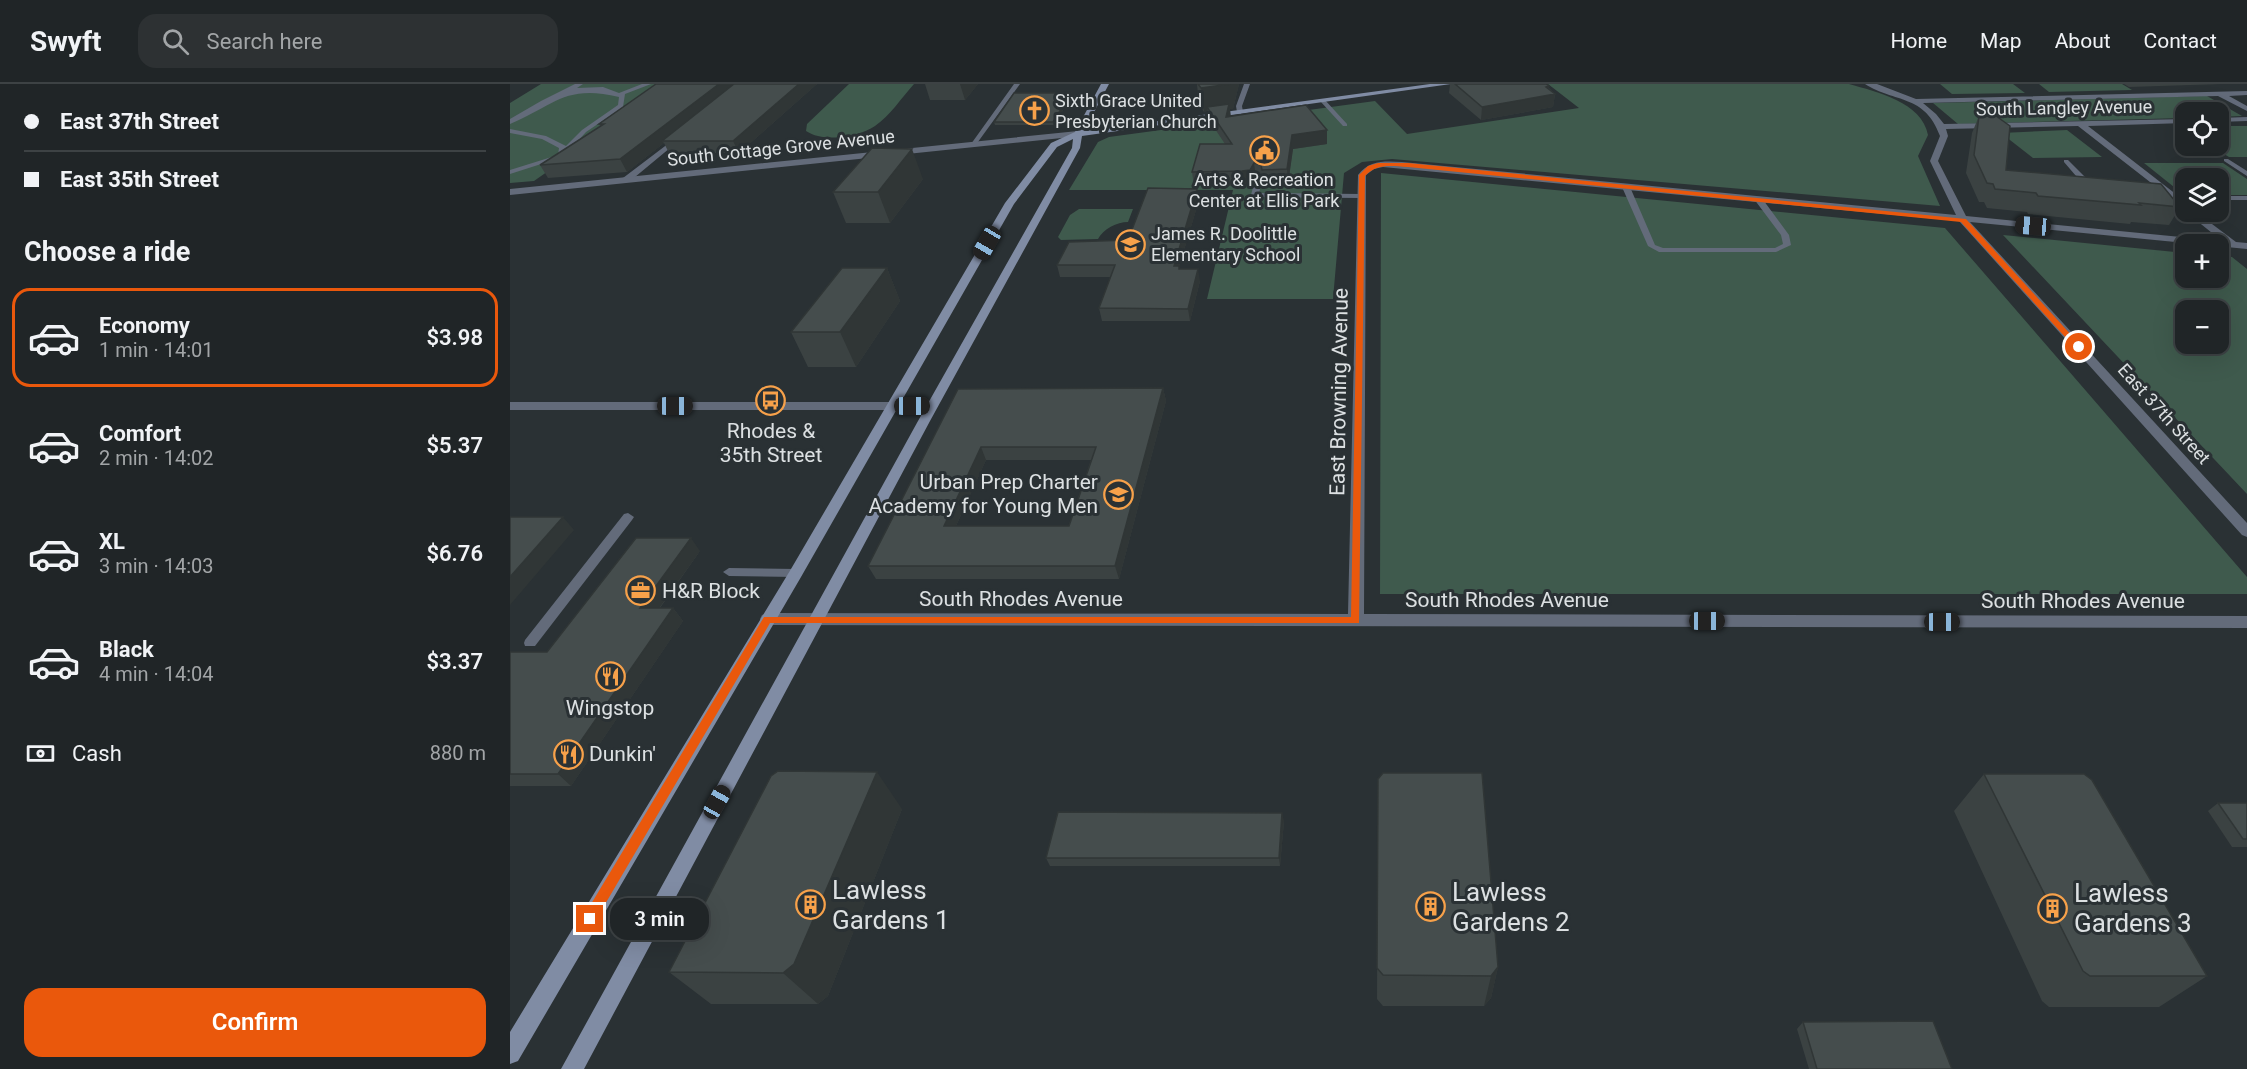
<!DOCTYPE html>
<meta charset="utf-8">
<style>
body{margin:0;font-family:Roboto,sans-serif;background:#2d3133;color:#f1f3f6;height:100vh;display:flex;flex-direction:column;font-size:22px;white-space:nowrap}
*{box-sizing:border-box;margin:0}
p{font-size:20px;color:#a2a5a7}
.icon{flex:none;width:33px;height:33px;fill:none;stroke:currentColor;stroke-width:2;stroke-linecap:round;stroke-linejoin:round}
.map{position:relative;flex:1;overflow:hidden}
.details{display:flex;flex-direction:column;background:#202527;width:510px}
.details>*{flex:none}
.guide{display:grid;align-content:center;height:132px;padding:0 24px;background:#202527}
.controls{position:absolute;left:1665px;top:18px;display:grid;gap:12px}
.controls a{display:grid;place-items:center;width:54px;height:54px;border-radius:12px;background:#202527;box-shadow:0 6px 24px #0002,0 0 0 2px #3d4244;font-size:30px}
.end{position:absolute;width:27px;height:27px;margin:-14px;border:8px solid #ea580c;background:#fff;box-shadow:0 0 0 3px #fff}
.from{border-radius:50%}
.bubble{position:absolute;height:42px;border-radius:18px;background:#202527;box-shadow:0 6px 24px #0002,0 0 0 2px #3d4244;font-size:20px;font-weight:600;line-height:42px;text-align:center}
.car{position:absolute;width:18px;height:36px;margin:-18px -9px;border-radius:8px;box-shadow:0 0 4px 2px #0007;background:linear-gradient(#222 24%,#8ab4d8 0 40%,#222 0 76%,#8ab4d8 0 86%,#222 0)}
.guide b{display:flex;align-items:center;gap:21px;height:57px;font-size:22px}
.guide b+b{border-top:2px solid #3d4244}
.guide i{width:15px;height:15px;background:#f1f3f6}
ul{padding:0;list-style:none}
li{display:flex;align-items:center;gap:18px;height:99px;margin:0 12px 9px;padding:0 12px;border:3px solid transparent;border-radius:18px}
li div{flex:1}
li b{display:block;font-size:22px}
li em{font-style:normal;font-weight:600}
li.current{border-color:#ea580c}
li>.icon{width:54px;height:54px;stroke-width:1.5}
h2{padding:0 24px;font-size:27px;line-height:72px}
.pay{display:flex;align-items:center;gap:15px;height:66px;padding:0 24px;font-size:22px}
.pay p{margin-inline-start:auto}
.action{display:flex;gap:12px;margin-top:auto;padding:12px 24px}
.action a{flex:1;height:69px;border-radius:18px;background:#ea580c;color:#fff;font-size:24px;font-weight:600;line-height:69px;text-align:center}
header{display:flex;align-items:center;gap:36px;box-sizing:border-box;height:84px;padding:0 30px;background:#202527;border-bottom:2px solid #3d4244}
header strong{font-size:28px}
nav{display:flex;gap:33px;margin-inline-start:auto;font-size:21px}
.search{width:420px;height:54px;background:#2d3133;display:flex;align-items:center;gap:15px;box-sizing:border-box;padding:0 21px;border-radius:18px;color:#a2a5a7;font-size:22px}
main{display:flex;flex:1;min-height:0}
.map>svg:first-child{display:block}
</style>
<header>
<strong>Swyft</strong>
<div class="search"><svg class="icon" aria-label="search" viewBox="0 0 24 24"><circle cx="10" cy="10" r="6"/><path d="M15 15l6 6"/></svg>Search here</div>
<nav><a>Home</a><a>Map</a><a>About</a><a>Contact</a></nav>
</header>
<main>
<section class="details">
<div class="guide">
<b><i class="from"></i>East 37th Street</b>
<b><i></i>East 35th Street</b>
</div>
<h2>Choose a ride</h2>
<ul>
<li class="current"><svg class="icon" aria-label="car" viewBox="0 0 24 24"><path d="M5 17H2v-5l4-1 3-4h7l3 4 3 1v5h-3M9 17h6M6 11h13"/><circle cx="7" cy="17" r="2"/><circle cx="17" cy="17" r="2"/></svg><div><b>Economy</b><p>1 min · 14:01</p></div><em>$3.98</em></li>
<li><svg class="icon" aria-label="car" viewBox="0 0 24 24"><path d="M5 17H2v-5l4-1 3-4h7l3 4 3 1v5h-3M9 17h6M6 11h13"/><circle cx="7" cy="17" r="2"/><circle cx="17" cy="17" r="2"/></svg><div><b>Comfort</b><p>2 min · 14:02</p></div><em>$5.37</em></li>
<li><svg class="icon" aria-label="car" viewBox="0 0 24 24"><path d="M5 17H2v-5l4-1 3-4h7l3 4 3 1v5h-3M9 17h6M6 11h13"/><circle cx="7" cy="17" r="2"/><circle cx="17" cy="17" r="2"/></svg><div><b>XL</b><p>3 min · 14:03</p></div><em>$6.76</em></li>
<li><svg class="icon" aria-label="car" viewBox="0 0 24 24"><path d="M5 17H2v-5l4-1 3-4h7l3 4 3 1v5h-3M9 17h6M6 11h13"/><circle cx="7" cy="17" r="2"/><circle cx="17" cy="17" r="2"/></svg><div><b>Black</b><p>4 min · 14:04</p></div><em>$3.37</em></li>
</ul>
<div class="pay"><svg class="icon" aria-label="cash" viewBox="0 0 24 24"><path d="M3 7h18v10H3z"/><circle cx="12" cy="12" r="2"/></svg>Cash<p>880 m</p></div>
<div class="action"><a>Confirm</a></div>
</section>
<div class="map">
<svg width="1737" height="985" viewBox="0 0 1737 985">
<rect width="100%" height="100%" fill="#2a3134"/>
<path fill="#3f5a4d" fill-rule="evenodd" d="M31 0H162L24 97 0 99V19Z
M339 0H404C392 13 380 32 365 42 348 53 314 59 296 47L297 40Z
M1038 0H1339C1367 8 1412 18 1418 51L1408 72 1430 122 882 75 852 78 834 89 823 215H697L723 106H559L588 58 599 53 865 17 897 50 1069 24Z
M1430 0H1503L1515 9 1442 10Z
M1529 0H1612L1622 6 1539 8Z
M1697 12 1732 32 1709 33 1708 28H1676L1675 34 1448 40 1423 19Z
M1709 42H1737V73H1719L1701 62H1708Z
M1557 46 1592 73 1523 74 1491 49Z
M1634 79H1713L1737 95V111H1709L1708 94H1676L1674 111Z
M871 89 1435 144 1737 493V510H870Z
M569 125H623L618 138C607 138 593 145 588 155L551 156 548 153 560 131Z
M1493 151 1675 169 1676 194H1708L1709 172 1722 173 1737 185V410ZM1676 226H1708V260H1676Z"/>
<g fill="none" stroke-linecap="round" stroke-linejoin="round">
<path fill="#636b7a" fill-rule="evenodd" d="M65 0H73L67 4 93 3 109 9 132 0H141L115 10 113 23 76 48 53 73 0 90V86L48 71 49 64 32 55 0 49V45L36 52 56 62 72 46 108 21 109 13C54 0 44 22 0 40V35L31 17Z
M504 0H510L465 62H461V60Z
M734 0H740L732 22 733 28 730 30 727 28 726 22Z
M811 16H815L837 40V42H833L811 18Z
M167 53 172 54 119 98H113V94Z
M1714 75H1718L1737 87V92L1714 77Z
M1554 76H1558L1584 102V106H1578L1554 78Z
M745 96 752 98 749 109 851 110 855 112 851 114 745 113 741 111Z
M1113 101 1120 103 1145 161 1153 164H1265L1273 160 1271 151 1244 115 1248 113H1251L1279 151 1281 161 1266 168H1149L1138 162 1112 103Z
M1708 112H1737V116H1708Z
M118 429 124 433 122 436 25 562H15L14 559 15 556 114 430Z
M219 484 286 485 292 489 286 493 219 492 213 488Z"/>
<path fill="#636b7a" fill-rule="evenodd" d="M1355 0H1367L1406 15 1737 7V11L1719 12 1737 22V27L1708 12 1413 19 1426 30 1434 40 1676 35V39L1578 42 1676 118V126L1568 42 1436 45 1438 52 1428 77 1456 132 1712 157 1676 128H1686L1726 158 1737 159V165L1460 138 1737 439V453L1732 451 1449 137 873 83 864 85 856 91 854 530 1737 532V544L258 541 252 539 250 535 252 531 258 529 838 530 848 91C859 76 875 77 892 78L1446 131 1420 77 1430 52C1415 10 1385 19 1355 0Z
M1737 33V37L1708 38V34Z
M568 47 572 50 571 52 0 111V105Z
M0 318H422L428 322 422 326H0Z"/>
<path fill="#808ca4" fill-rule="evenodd" d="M591 0H599L574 47 920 0H941L572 52 570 64 420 337 74 985H51L408 337 562 64 563 55 547 63 504 120 291 493 8 977 0 980V948L281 485 495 119 541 59 565 48Z"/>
</g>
<path fill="#3b4242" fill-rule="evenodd" d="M146 0H307L229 69H159L154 59 117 88 38 94 30 81 90 42 89 40Z
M415 0H468L455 16H420Z
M687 0H729L723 25H720V32L817 46V60L783 65 778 100H754L753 96 746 94 742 100 734 102H684L682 88 715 60 699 36 698 28H694L689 21Z
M940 0H1036L1039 2V4L1045 10 1043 23 971 36 939 9Z
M1614 0H1712L1619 3Z
M561 13 544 41H485L484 38Z
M1469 32 1496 86 1670 123 1659 141 1621 138 1620 140 1518 130 1517 128 1477 124 1474 118H1469L1456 89 1462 49Z
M413 95 380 139H336L323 108Z
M689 116 669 183 670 185 690 197 680 237H592L589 224 601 193H550L547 181 618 156Z
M377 184 390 217 346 283H298L281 248Z
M653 304 656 317 609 495H366L358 482 448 305ZM476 376H581L559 442H446Z
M190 467 150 524H163L173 537 61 702H0V568H37Z
M1474 690 1697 892 1649 923H1539L1532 917 1444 727Z
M868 695 988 883 981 914 974 922H873L867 915Z
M1708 719H1737V763H1722L1698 727Z
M392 725 318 912 308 920H201L159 888Z
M774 737 770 782H540L536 774Z
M1293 938 1442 985H1299L1287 945Z"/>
<path fill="#303636" d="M209 0H229L152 57 154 59 117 88 110 75Z
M289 0H307L229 69 223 57Z
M450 0H468L455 16Z
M720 0H729L723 25H720L721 33 717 46 697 23 698 28H694L691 4Z
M1039 2 1038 11 1045 10 1043 23 971 36 972 23Z
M561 9V13L544 41 543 38Z
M817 46V60L783 65 778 100 777 85 782 51Z
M402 65 413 95 380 139 368 108Z
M744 79 746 94 742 100 734 102 732 87Z
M687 105 689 116 669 183 671 194 664 182Z
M377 184 390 217 346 283 330 248Z
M688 185 690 197 680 237 678 225Z
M653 304 656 317 609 495 605 482Z
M471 363 476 376 440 455 434 442Z
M53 433 64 446 0 521V493Z
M181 454 190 467 140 537 130 524Z
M163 524 173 537 61 702 48 690Z
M367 688 392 725 318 912 308 920 273 889Z
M772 729 774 737 770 782 769 774Z
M988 883 981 914 974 922 981 892Z"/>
<path fill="#454d4d" stroke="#303636" stroke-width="1.5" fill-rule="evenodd" d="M146 0H209L110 75 30 81 94 40H89Z
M224 0H289L223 57H152Z
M688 0H720L691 4Z
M945 0H1036L1039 2 1036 3 1045 10 972 23Z
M504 9H561L543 38H484Z
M719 20 716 33 796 21 817 46 782 51 777 85 752 86 751 81 744 79 740 86 732 87 682 88 690 60H722L697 23Z
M1469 32H1486L1500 42 1496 86 1651 100 1670 123 1629 119 1631 121 1528 112 1526 109 1485 105 1483 100 1477 99 1464 71Z
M362 64 402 65 368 108H323Z
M638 104 687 105 664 182H669V185H688L678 225 589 224 605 181H547L559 158 618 156Z
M332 184H377L330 248H281Z
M653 304 605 482H358L448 305ZM471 363H586L559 442H434Z
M0 433H53L0 493Z
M126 454H181L130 524H163L48 690H0V568H37Z
M268 687 367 688 284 880 273 889 159 888 261 692Z
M873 689H972L988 883 981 892 873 891 867 884 868 695Z
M1474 690H1574L1582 696 1697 892H1580L1573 887Z
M1708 719H1737V755H1733Z
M548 728 772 729 769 774H536Z
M1423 937 1442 985H1307L1293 938Z"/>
<path fill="#ea580c" d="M868 79H898L1456 135 1572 263 1566 265 1451 138 898 83C881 82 867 79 855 92L849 539H260L84 839H75V830L254 533H841L849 91 858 82Z"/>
<defs>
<symbol id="church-ring" viewBox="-11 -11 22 22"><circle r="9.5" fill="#2a3134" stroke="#f7a14a" stroke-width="1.5"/><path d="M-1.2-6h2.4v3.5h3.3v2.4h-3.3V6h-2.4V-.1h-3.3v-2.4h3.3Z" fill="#f7a14a"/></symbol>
<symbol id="civic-ring" viewBox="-11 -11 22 22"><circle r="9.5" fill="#2a3134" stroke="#f7a14a" stroke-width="1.5"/><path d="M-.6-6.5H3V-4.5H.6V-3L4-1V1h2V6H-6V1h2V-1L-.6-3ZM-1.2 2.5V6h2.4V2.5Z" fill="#f7a14a"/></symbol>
<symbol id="school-ring" viewBox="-11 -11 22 22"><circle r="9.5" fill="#2a3134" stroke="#f7a14a" stroke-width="1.5"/><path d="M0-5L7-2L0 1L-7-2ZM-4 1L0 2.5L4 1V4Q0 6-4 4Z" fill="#f7a14a"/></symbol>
<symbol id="bus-ring" viewBox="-11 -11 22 22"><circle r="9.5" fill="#2a3134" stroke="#f7a14a" stroke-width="1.5"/><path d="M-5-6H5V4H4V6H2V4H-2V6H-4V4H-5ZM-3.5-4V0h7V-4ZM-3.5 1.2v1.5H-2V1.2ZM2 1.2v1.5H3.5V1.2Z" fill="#f7a14a"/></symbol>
<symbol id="office-ring" viewBox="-11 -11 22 22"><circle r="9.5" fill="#2a3134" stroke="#f7a14a" stroke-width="1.5"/><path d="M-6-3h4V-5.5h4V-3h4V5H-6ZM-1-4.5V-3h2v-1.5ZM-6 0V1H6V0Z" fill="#f7a14a"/></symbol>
<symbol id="restaurant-ring" viewBox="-11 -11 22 22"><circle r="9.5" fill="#2a3134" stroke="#f7a14a" stroke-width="1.5"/><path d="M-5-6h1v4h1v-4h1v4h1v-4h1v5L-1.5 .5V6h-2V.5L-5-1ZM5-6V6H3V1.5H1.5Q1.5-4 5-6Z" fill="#f7a14a"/></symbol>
<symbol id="building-ring" viewBox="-11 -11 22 22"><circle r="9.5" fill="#2a3134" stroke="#f7a14a" stroke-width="1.5"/><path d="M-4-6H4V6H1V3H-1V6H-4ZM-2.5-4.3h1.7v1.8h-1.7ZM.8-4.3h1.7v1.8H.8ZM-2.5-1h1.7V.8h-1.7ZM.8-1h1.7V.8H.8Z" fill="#f7a14a"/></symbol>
</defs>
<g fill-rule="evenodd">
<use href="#church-ring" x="508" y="10" width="33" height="33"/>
<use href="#civic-ring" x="738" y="50" width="33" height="33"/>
<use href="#school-ring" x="604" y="144" width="33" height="33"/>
<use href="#bus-ring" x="244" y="300" width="33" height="33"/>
<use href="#school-ring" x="592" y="394" width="33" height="33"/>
<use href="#office-ring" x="114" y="490" width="33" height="33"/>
<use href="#restaurant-ring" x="84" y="576" width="33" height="33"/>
<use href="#restaurant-ring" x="42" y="654" width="33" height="33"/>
<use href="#building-ring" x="284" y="804" width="33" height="33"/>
<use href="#building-ring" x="904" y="806" width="33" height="33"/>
<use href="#building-ring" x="1526" y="808" width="33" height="33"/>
</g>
<g text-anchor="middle" stroke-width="6" stroke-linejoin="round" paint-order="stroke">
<g font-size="18" fill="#dce0e2" stroke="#2a3134" text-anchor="start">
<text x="545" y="23">Sixth Grace United<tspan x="545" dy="21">Presbyterian Church</tspan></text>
<text x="754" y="102" text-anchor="middle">Arts &amp; Recreation<tspan x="754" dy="21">Center at Ellis Park</tspan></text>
<text x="641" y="156">James R. Doolittle<tspan x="641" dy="21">Elementary School</tspan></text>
</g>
<g font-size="18" fill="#dce0e2" stroke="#2a3134">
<text transform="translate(1554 24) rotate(-1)" y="6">South Langley Avenue</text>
<text transform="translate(271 64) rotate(-6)" y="6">South Cottage Grove Avenue</text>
<text transform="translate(1654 330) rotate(48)" y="6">East 37th Street</text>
</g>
<g font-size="21" fill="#dce0e2" stroke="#2a3134">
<text transform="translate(829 308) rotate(-89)" y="7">East Browning Avenue</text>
<text x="511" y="522">South Rhodes Avenue</text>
<text x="997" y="523">South Rhodes Avenue</text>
<text x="1573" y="524">South Rhodes Avenue</text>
</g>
<g font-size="21" fill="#dce0e2" stroke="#2a3134">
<text x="261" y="354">Rhodes &amp;<tspan x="261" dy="24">35th Street</tspan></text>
<text x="588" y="405" text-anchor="end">Urban Prep Charter<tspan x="588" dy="24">Academy for Young Men</tspan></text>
<text x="152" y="514" text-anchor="start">H&amp;R Block</text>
<text x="100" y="631">Wingstop</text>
<text x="79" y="677" text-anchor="start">Dunkin'</text>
</g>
<g font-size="26" fill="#dce0e2" stroke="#2a3134" text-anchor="start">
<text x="322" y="815">Lawless<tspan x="322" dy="30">Gardens 1</tspan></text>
<text x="942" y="817">Lawless<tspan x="942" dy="30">Gardens 2</tspan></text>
<text x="1564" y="818">Lawless<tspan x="1564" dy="30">Gardens 3</tspan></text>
</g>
</g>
</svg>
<div class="controls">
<a><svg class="icon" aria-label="locate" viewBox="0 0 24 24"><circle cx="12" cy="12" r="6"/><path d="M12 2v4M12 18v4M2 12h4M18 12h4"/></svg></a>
<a><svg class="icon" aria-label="layers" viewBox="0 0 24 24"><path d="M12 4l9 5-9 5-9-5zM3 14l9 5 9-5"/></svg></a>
<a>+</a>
<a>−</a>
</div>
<i class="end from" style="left:1569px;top:263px"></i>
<i class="end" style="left:80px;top:835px"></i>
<div class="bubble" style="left:100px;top:814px;width:99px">3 min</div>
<i class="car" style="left:1523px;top:142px;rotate:275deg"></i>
<i class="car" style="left:477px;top:159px;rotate:210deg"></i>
<i class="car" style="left:165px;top:322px;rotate:90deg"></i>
<i class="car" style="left:402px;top:322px;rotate:90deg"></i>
<i class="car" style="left:1197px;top:537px;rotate:90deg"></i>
<i class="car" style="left:1432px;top:538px;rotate:90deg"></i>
<i class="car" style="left:207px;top:718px;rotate:29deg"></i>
</div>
</main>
